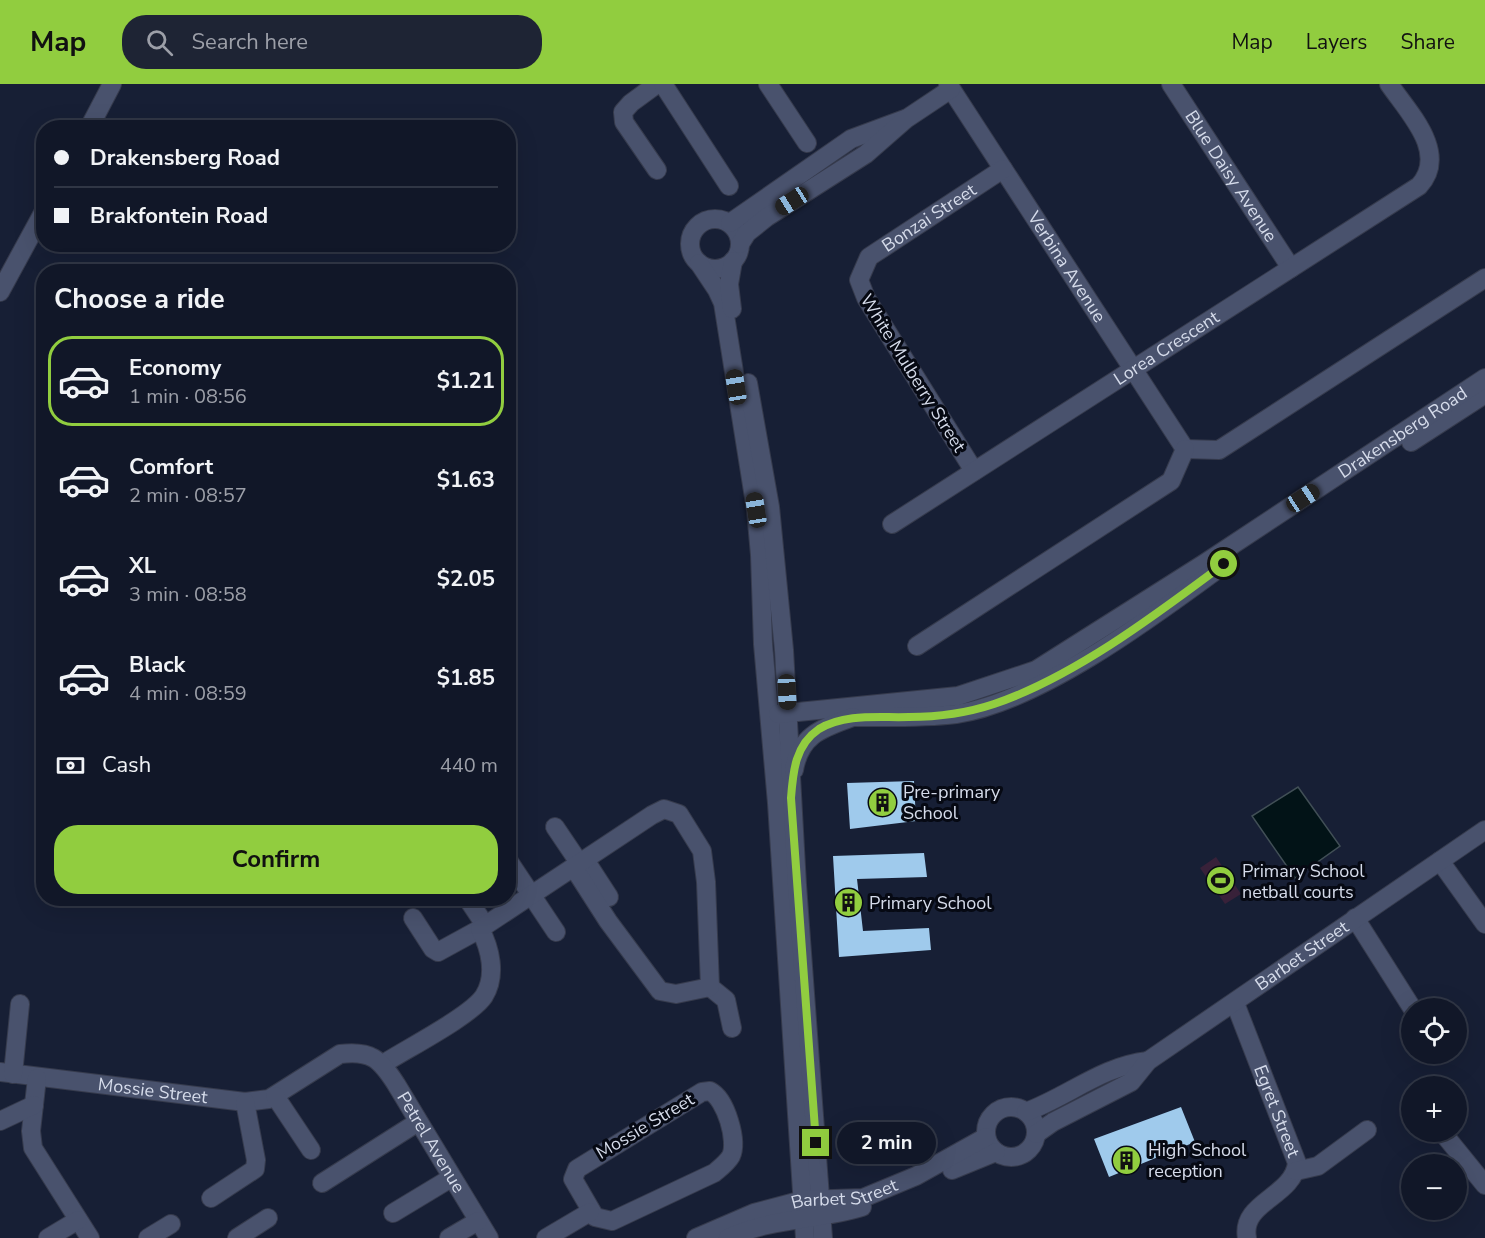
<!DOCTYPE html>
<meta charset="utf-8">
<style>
body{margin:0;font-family:"Nunito Sans",sans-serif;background:#1e2434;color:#f1f3f6;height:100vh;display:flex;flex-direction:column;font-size:22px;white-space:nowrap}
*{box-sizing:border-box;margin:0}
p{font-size:20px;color:#9c9fa8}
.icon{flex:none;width:33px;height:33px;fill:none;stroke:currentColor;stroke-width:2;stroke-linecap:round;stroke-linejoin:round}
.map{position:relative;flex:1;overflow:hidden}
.sheet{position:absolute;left:36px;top:180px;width:480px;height:642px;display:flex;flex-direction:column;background:#111728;border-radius:24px;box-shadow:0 6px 24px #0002,0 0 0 2px #303645}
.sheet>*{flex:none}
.guide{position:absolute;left:36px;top:36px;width:480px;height:132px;border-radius:24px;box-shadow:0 6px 24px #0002,0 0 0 2px #303645;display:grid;align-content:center;height:132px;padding:0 18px;background:#111728}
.buttons{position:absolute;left:1401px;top:914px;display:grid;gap:12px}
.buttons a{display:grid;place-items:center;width:66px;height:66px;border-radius:50%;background:#111728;box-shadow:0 6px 24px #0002,0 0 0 2px #303645;font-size:30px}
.end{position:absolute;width:27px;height:27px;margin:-14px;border:8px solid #91cd3f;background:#111;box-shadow:0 0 0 3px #111}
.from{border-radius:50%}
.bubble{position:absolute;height:42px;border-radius:21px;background:#111728;box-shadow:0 6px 24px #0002,0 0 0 2px #303645;font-size:20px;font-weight:700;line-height:42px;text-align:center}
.car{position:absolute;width:18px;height:36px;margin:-18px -9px;border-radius:8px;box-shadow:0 0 4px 2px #0007;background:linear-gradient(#222 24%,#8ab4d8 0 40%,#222 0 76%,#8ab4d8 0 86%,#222 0)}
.guide b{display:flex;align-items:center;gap:21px;height:57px;font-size:22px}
.guide b+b{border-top:2px solid #303645}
.guide i{width:15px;height:15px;background:#f1f3f6}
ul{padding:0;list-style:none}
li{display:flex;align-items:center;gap:18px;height:90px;margin:0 12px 9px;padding:0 6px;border:3px solid transparent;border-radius:24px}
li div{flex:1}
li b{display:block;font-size:22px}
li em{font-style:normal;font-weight:700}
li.selected{border-color:#91cd3f}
li>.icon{width:54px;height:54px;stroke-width:1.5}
h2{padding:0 18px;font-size:27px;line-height:72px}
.pay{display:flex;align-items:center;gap:15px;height:66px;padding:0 18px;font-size:22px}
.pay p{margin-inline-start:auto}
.button{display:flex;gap:12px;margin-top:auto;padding:12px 18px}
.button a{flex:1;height:69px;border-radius:24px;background:#91cd3f;color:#111;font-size:24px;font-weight:700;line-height:69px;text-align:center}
header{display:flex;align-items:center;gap:36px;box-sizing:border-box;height:84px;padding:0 30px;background:#91cd3f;color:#111}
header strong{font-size:28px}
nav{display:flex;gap:33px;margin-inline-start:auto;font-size:21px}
.search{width:420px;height:54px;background:#1e2434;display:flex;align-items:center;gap:15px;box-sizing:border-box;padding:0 21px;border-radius:24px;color:#9c9fa8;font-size:22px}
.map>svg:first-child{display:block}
</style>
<header>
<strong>Map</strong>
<div class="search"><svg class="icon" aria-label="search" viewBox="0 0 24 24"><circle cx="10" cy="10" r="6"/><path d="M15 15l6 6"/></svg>Search here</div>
<nav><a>Map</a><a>Layers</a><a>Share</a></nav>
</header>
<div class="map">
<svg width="1485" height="1154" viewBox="0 0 1485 1154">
<rect width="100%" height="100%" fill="#171f35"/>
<path fill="#382139" d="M1216 773 1241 810 1225 820 1200 784Z"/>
<path fill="#021317" stroke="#414f56" stroke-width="1.5" d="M1298 703 1340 762 1295 794 1252 732Z"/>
<path fill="#9fcaec" d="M914 697 916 737 850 745 847 699Z
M924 769 927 793 857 795 863 847 929 844 931 866 839 873 833 772Z
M1181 1023 1195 1058 1109 1093 1094 1055Z"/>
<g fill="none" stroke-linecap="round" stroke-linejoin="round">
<defs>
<g id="minor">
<path d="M657 0 631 19 623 28 624 38 657 86"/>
<path d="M663 0 729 102"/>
<path d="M768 0 807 59"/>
<path id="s1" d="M948 0 1185 365"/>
<path id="s2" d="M1171 0 1291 184"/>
<path d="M89 44 112 0"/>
<circle cx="715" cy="160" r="25"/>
<path d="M730 139 851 55 905 35"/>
<path d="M740 160 747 149 767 133 866 70 906 35 951 5"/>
<path d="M699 179 717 206 723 219 756 426 760 471 763 560 777 719 805 1154"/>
<path d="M0 208 44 127"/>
<path d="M732 225 729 200 733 177"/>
<path d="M748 299 770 423 784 566 797 801 823 1154"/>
<path d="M1411 358 1485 310"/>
<path d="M1185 365 1219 366 1485 194"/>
<path id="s3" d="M974 387 866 214 859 196 869 173 1003 85"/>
<path id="s4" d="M892 440 1419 102C1449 69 1409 29 1389 0"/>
<path d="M917 562 1171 397 1185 365"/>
<path id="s5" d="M778 630 958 612 1036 586 1205 479 1485 294"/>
<path d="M856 633C889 633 923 634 956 630 1039 618 1154 532 1222 482"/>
<path d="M794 686C800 650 823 644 853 633"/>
<path d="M555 743 580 780"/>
<path d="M508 776 556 848"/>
<path d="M585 776 609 813"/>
<path d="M1440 777 1485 840"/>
<path d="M467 814 485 841"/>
<path d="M413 834 433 865 438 868 480 845"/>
<path d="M1355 834 1412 924"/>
<path d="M710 903 726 916 732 944"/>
<path id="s6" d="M1235 919 1297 1079C1293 1113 1240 1118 1247 1154"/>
<path d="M383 980C406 965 471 932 484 912 497 891 490 864 480 845L652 731 664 725 679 730 702 767 706 798 710 903 676 910 660 907 608 837 574 784"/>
<path id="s7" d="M0 988 245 1018 269 1015 340 970C371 966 380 975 396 1000L489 1154"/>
<path d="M13 990 20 920"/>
<path d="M37 994 31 1047 33 1064 90 1154"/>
<path d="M710 1007C726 1015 738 1057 731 1072 727 1079 720 1084 714 1089L612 1137 595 1133 573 1095 577 1085 702 1008Z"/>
<path d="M275 1012 311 1066"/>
<circle cx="1011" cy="1048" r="25"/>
<path d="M1026 1028C1069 1012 1102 982 1148 977"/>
<path d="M0 1037 34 1021"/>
<path d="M1442 1048 1485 1101"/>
<path id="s8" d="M1036 1050 1053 1038 1131 998 1148 977 1485 746"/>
<path d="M952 1086 996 1068"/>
<path d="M1296 1087 1318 1082 1367 1046"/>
<path d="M322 1099 418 1038"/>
<path d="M211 1114 255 1085 256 1076 245 1018"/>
<path d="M393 1129 451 1094"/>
<path d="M48 1154 78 1136"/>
<path d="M148 1154 171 1140"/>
<path d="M237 1154 268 1134"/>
<path d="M449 1154 478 1137"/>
<path d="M546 1154 590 1128"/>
<path id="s9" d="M696 1154 754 1129 803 1116 863 1114 916 1092 986 1053"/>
<path d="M728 1154C773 1133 817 1137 862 1123"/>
</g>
</defs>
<use href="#minor" stroke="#363b4d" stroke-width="20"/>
<use href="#minor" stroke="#49526d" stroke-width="18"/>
</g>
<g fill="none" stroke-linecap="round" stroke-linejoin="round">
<path stroke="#91cd3f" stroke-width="8" d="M816 1059 791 714C793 688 795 661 819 645 846 629 879 634 909 633 937 633 967 629 994 620 1074 593 1157 530 1224 480"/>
</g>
<defs>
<symbol id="building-disc" viewBox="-11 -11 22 22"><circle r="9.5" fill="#91cd3f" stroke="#060913"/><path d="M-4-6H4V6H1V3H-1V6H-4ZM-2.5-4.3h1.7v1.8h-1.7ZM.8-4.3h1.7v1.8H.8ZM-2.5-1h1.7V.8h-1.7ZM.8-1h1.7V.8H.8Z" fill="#111"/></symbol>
<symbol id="stadium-disc" viewBox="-11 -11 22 22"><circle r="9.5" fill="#91cd3f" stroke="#060913"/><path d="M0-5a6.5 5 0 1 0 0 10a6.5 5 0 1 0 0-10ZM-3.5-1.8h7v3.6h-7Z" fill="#111"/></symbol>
</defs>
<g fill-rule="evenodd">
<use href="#building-disc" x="866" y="702" width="33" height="33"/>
<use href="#stadium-disc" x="1204" y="780" width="33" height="33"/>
<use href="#building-disc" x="832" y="802" width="33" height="33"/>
<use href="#building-disc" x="1110" y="1060" width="33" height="33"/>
</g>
<g text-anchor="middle" stroke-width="6" stroke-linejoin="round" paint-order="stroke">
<g font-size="18" fill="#d5dbea" stroke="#060913">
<text dy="6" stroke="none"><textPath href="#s2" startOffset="110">Blue Daisy Avenue</textPath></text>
<text dy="6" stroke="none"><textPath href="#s3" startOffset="320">Bonzai Street</textPath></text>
<text dy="6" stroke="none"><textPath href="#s1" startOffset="218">Verbina Avenue</textPath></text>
<text dy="6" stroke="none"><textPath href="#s4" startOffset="326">Lorea Crescent</textPath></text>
<text transform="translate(913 289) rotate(58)" y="6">White Mulberry Street</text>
<text dy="6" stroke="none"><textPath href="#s5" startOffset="700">Drakensberg Road</textPath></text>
<text dy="6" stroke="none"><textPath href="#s8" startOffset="322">Barbet Street</textPath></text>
<text dy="6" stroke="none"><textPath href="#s7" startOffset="154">Mossie Street</textPath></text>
<text dy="6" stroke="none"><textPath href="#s6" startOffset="116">Egret Street</textPath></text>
<text transform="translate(645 1042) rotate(-31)" y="6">Mossie Street</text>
<text dy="6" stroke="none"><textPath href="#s7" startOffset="492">Petrel Avenue</textPath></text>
<text dy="6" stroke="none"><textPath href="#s9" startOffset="156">Barbet Street</textPath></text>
</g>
<g font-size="18" fill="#d5dbea" stroke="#060913" text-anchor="start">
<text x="903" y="714">Pre-primary<tspan x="903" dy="21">School</tspan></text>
<text x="1242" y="793">Primary School<tspan x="1242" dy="21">netball courts</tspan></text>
<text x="869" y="825">Primary School</text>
<text x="1148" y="1072">High School<tspan x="1148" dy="21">reception</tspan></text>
</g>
</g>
</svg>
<div class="buttons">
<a><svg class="icon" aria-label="locate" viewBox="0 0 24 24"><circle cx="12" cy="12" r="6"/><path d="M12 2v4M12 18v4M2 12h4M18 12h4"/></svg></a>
<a>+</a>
<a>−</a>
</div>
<i class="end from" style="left:1224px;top:480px"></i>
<i class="end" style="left:816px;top:1059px"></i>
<div class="bubble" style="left:837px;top:1038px;width:99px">2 min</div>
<i class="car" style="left:792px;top:117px;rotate:238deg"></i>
<i class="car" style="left:736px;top:303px;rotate:351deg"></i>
<i class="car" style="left:1303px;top:414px;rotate:57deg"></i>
<i class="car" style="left:756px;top:426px;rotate:351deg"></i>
<i class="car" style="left:787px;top:608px;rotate:177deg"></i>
<div class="guide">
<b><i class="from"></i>Drakensberg Road</b>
<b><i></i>Brakfontein Road</b>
</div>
<section class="sheet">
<h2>Choose a ride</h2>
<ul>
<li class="selected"><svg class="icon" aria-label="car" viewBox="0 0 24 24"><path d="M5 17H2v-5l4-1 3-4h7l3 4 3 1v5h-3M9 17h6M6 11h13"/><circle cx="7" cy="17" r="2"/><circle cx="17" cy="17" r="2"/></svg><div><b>Economy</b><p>1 min · 08:56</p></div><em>$1.21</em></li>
<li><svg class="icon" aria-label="car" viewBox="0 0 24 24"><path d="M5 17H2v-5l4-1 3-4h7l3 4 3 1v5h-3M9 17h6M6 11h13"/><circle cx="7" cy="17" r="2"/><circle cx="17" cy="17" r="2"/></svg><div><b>Comfort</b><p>2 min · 08:57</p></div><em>$1.63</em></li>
<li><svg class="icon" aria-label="car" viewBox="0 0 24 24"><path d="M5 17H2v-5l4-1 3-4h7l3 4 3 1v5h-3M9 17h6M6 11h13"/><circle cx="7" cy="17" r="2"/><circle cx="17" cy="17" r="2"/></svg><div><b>XL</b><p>3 min · 08:58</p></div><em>$2.05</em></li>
<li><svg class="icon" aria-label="car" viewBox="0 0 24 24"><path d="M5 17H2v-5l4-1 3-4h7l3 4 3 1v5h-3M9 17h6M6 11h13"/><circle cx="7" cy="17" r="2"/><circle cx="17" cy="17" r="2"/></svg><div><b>Black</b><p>4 min · 08:59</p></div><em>$1.85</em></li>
</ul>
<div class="pay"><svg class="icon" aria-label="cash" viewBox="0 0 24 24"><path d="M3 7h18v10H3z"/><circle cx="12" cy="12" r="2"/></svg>Cash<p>440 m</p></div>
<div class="button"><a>Confirm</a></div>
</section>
</div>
